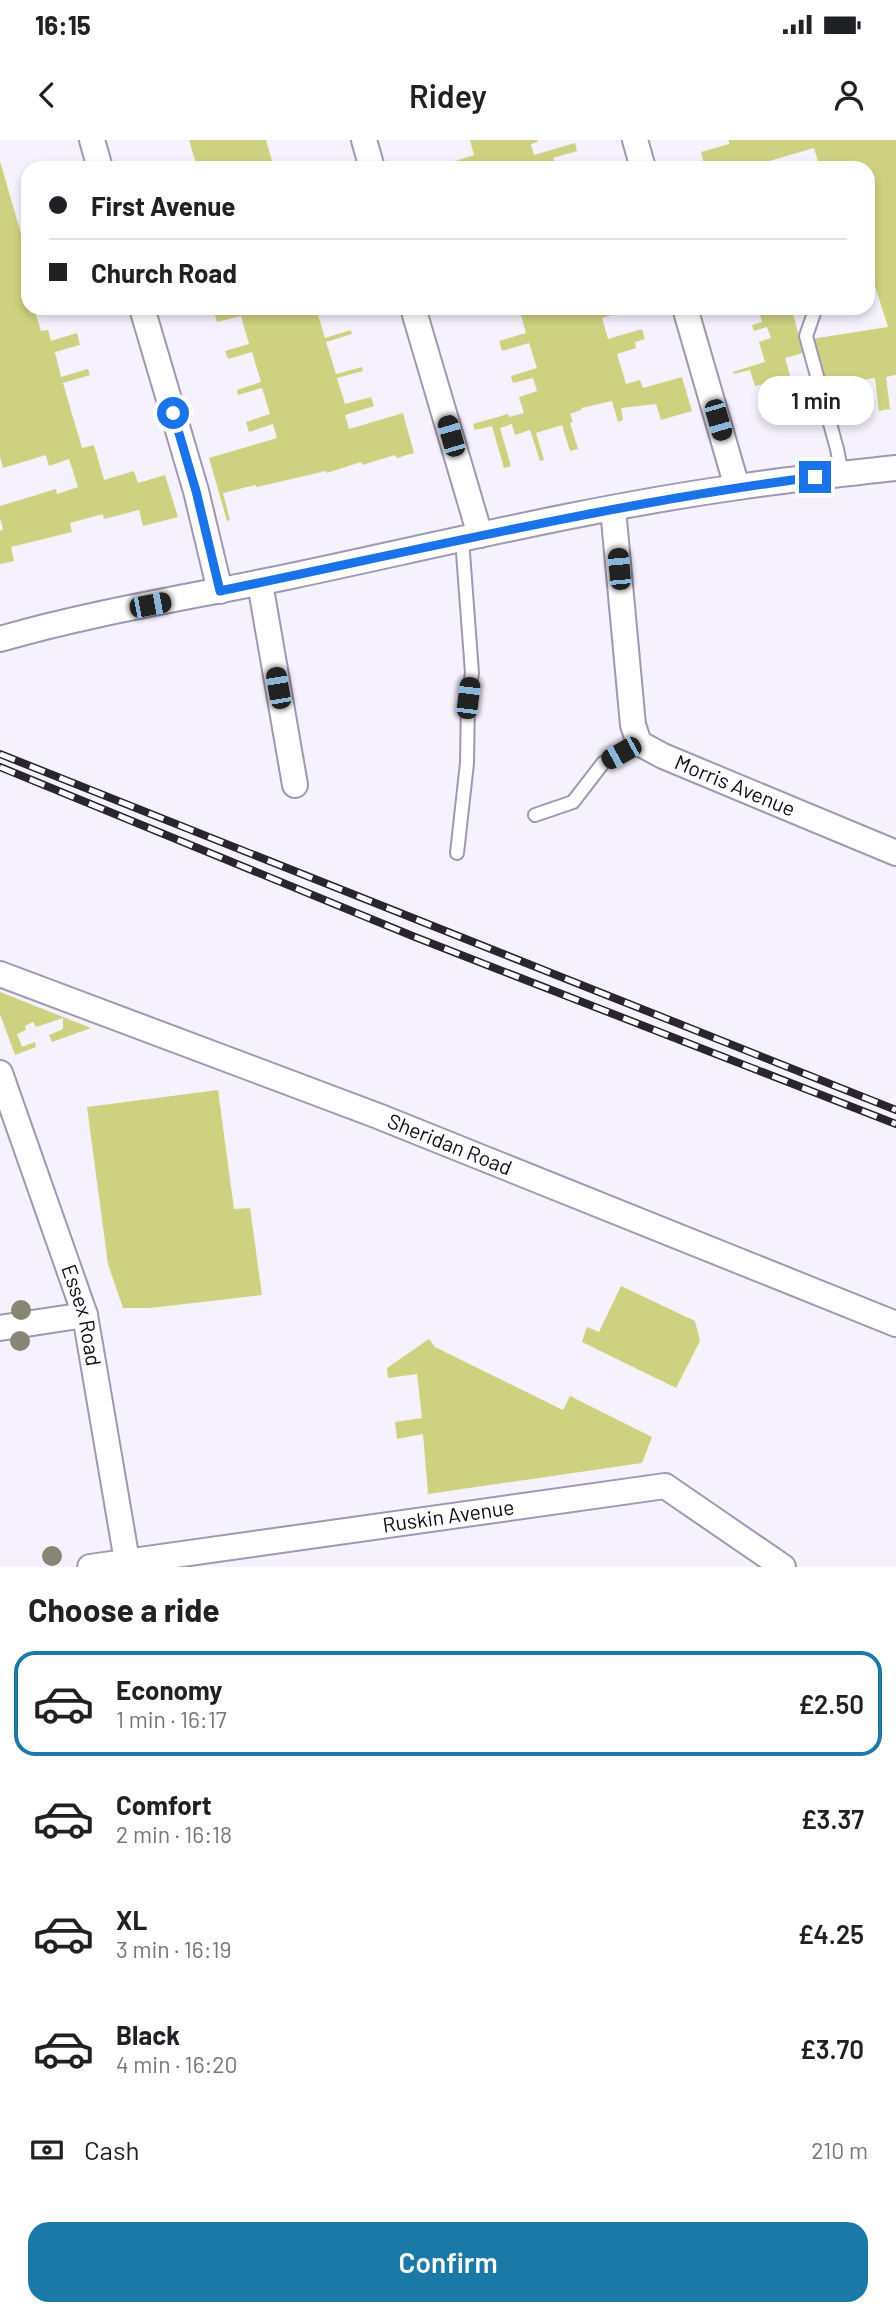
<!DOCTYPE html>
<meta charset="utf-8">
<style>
body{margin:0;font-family:Barlow,sans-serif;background:#f2f2f2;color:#202124;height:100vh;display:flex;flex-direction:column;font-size:26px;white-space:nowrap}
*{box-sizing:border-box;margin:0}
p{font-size:23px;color:#757577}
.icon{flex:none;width:38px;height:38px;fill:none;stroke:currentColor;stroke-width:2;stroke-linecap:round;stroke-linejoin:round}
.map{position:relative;height:1427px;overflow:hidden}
.sheet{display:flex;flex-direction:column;background:#fff;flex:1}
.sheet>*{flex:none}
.top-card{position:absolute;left:21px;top:21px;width:854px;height:154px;border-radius:21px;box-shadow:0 4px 10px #0003;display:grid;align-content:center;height:154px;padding:0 28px;background:#fff}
.end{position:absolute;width:32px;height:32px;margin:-16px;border:9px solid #1a73e8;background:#fff;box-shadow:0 0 0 4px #fff}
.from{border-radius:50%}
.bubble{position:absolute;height:49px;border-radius:21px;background:#fff;box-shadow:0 4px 10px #0003;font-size:23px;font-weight:600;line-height:49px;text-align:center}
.car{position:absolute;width:21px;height:42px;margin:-21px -10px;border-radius:9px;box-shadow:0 0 5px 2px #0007;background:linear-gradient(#222 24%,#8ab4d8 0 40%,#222 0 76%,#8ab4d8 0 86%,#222 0)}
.top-card b{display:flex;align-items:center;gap:24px;height:66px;font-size:26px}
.top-card b+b{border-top:2px solid #e0e0e0}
.top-card i{width:18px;height:18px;background:#202124}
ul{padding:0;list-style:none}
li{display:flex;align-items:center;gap:21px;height:105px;margin:0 14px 10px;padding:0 14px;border:4px solid transparent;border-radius:21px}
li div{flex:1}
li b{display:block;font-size:26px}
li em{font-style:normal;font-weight:600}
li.on{border-color:#1a79a6}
li>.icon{width:63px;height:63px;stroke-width:1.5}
h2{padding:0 28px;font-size:32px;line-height:84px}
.pay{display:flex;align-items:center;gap:18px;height:77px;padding:0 28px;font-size:26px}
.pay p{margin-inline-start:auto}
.action{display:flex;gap:14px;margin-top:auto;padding:14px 28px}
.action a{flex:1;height:80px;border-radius:21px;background:#1a79a6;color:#fff;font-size:28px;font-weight:600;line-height:80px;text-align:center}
.status{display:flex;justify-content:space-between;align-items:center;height:49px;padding:0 35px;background:#fff;direction:ltr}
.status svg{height:19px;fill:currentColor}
header{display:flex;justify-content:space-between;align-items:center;height:91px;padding:0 28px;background:#fff;font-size:32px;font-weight:600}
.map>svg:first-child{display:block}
</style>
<div class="status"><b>16:15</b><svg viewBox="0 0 49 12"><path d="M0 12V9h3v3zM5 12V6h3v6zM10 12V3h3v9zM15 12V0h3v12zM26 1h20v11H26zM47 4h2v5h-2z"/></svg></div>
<header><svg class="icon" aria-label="back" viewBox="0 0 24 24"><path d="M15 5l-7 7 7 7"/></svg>Ridey<svg class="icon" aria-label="person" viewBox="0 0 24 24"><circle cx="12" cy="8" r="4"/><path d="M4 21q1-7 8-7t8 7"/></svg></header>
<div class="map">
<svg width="896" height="1427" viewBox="0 0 896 1427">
<rect width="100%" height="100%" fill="#f5f1fd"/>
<path fill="#ced280" d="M189 0H266L274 28H185L196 24Z
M470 0H537L538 2 531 4 534 15 575 3 577 11 553 18 556 28H478L476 22 447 28 446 24 474 15Z
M729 0H896V235L886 237 890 269 879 271 875 238 842 243 845 269 835 270 811 199 888 187 868 124V28H820L814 8 745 28H705L701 12 729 4Z
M0 21 28 118V156L26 157 30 173 35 172 41 191 48 190 51 201 77 193 80 205 55 212 61 237 88 229 90 235 63 243 82 308 94 305 104 340 134 331 138 343 165 335 178 377 143 386 139 370 104 379 103 374 70 383 72 392 11 407 14 421 0 424V391L3 389 0 378V366L56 349 57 354 78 347 69 319 49 326 46 315 3 328 0 317Z
M239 168H316L325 198 351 190 352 194 326 202 336 234 362 227 363 231 337 238 345 264 371 257 374 266 345 275 349 289 403 273 414 313 397 318 395 315 362 325 361 322 327 333 326 331 257 347 255 345 223 353 230 380 227 381 209 318 277 298 273 284 249 292 246 282 270 274 262 248 238 255 237 250 261 242 252 212 228 219 225 211 249 204 241 176 217 182 215 175Z
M519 168H613L615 174 602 178 608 199 642 189 645 199 635 202 636 208 617 214 626 244 640 240 643 248 682 237 692 271 661 280 656 264 621 268 623 280 618 282 612 261 581 268V270L570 274 573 282 570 283 578 309 570 311 562 285 536 293 544 320 540 321 530 290 515 295 512 284 500 288 511 326 504 328 492 286 475 290 473 284 508 274 509 277 524 273 519 257 537 251 533 238 513 243 511 236 537 228 529 203 502 211 499 201 526 193Z
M758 168H810L793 173 803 213 785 218 794 249 776 252 772 242 755 246 750 230 734 234 733 232 765 222 759 202 771 198 767 187 754 191 752 185 762 182Z
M0 852 91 888 52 902 49 895 63 889V878L36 887 33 882 25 886 26 890 17 894 22 907 35 902 36 907 15 915 0 874Z
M218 950 234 1069 250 1068 262 1155 150 1168H123L108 1124 87 967Z
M621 1146 695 1181 700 1201 676 1248 582 1202 587 1187 599 1192Z
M429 1199 435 1207 563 1270 570 1256 652 1297 642 1323 428 1354 423 1294 397 1299 395 1282 422 1278 417 1234 388 1238 387 1228Z"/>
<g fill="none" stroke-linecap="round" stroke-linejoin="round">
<defs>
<path id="service" d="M814 173 806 196 837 309 842 334
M535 675 573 662 603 623 639 603
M457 713 467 623 468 558 472 533 462 399"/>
<g id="minor">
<path d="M92 0 100 28"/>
<path d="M364 0 372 28"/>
<path d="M635 0 643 28"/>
<path d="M142 168 196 351 220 451"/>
<path d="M413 168 480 395"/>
<path d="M685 168 737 347"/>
<path id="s1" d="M613 369 633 585 639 603 663 616 896 713"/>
<path d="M260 443 295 645"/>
<path d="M0 499C97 471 197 456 296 435 442 404 589 368 738 347 790 339 843 334 896 328"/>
<path id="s2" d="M0 834 378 976 896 1184"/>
<path id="s3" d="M0 933 85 1175 128 1427"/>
<path d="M0 1188 85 1175"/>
<path id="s4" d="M90 1427 665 1346 783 1427"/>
</g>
</defs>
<use href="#service" stroke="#a097b2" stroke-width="16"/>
<use href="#minor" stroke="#a097b2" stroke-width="28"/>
<use href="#service" stroke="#fff" stroke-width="12"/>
<use href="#minor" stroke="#fff" stroke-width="24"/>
<defs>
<path id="rail" d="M0 614 896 970
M0 627 415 797 896 984"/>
</defs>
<use href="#rail" stroke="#28252f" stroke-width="8"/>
<use href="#rail" stroke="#fff" stroke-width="5" stroke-dasharray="16" stroke-linecap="butt"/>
</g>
<g fill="#868576">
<circle cx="21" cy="1170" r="10"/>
<circle cx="20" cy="1201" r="10"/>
<circle cx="52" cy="1416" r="10"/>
</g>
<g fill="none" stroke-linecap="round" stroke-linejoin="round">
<path stroke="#1a73e8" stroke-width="9" d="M173 273 196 351 220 451C418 410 614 363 815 337"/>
</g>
<g text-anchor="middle" stroke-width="6" stroke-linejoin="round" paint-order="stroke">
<g font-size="21" fill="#0e0b15" stroke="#fff">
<text dy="7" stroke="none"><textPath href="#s1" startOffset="341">Morris Avenue</textPath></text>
<text dy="7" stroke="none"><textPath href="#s2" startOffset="481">Sheridan Road</textPath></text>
<text dy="7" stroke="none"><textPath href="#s3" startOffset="256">Essex Road</textPath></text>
<text dy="7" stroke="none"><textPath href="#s4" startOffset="362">Ruskin Avenue</textPath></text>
</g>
</g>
</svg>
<i class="end from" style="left:173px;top:273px"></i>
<i class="end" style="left:815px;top:337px"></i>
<div class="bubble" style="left:758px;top:236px;width:116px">1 min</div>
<i class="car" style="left:718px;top:280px;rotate:164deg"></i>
<i class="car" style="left:451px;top:296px;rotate:344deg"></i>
<i class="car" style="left:619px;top:429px;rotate:355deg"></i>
<i class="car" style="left:150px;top:465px;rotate:79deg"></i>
<i class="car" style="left:278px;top:548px;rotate:350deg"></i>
<i class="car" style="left:468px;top:558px;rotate:7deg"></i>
<i class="car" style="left:621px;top:613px;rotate:241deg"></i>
<div class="top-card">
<b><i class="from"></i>First Avenue</b>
<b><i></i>Church Road</b>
</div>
</div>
<section class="sheet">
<h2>Choose a ride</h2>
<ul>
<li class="on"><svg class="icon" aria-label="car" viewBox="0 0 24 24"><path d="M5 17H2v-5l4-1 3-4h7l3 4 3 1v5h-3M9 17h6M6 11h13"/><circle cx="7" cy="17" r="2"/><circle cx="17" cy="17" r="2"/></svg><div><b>Economy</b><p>1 min · 16:17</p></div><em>£2.50</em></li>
<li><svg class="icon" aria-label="car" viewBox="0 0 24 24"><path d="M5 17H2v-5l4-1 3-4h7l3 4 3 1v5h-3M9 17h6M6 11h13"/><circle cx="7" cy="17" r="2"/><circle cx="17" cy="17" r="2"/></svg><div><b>Comfort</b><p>2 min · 16:18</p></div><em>£3.37</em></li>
<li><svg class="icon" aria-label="car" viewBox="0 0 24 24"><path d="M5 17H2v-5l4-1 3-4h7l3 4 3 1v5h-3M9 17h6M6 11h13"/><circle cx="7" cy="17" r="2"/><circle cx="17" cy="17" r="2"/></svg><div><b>XL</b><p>3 min · 16:19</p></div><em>£4.25</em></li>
<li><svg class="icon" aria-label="car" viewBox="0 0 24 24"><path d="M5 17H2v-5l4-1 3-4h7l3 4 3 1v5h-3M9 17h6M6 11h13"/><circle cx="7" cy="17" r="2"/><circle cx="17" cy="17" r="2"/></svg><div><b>Black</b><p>4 min · 16:20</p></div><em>£3.70</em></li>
</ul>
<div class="pay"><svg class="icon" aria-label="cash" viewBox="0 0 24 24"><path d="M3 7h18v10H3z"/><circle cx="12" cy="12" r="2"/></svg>Cash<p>210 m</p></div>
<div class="action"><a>Confirm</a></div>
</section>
